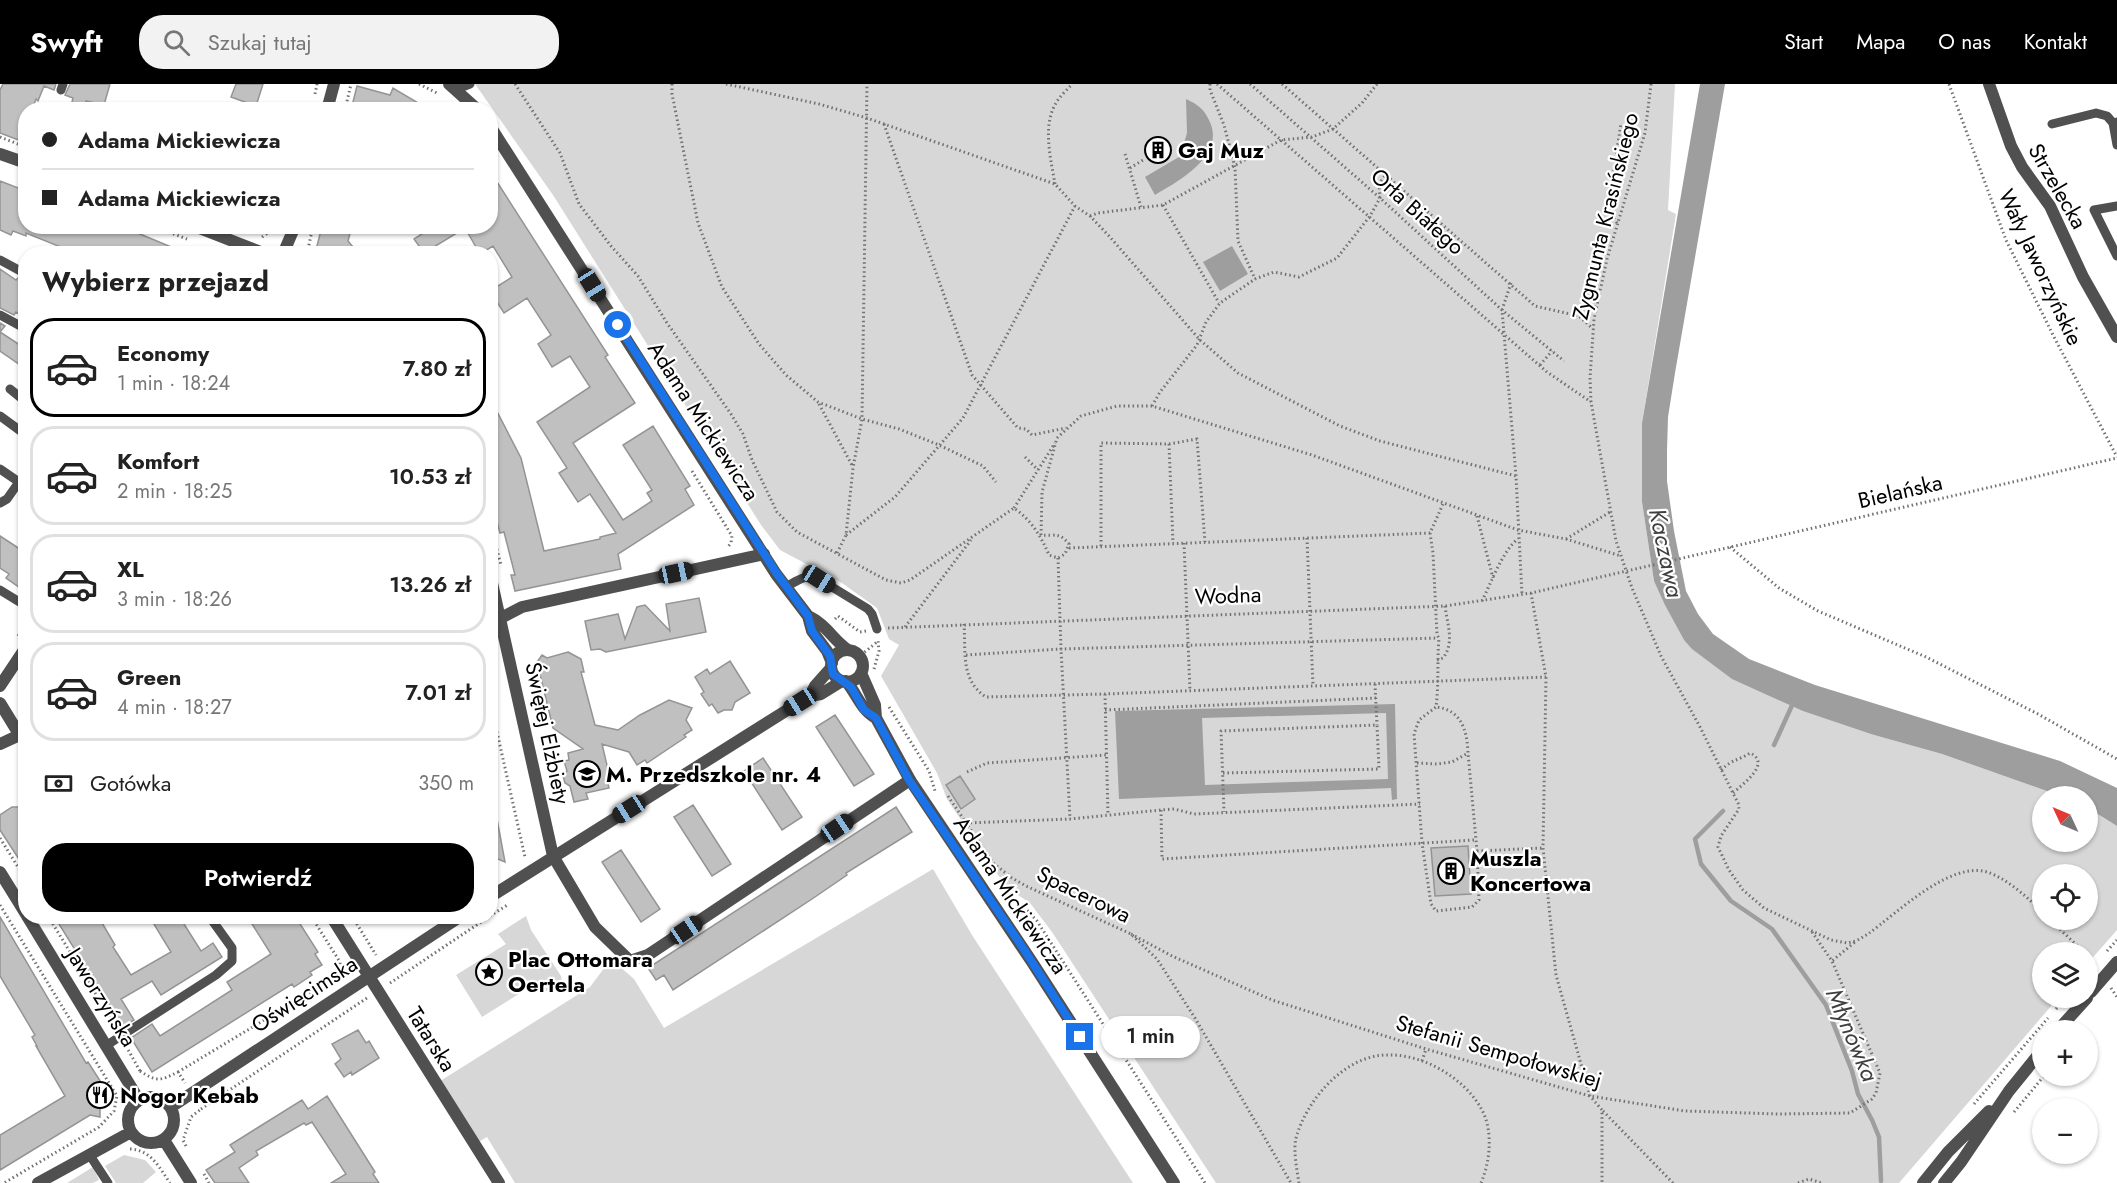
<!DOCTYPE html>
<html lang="pl">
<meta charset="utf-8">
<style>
body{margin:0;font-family:Jost,sans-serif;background:#f2f2f2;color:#222;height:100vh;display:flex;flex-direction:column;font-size:22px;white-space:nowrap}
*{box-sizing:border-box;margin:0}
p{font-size:20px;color:#767676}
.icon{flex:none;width:33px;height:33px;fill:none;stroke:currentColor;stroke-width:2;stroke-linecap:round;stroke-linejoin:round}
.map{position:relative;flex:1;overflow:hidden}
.side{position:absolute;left:18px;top:162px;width:480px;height:678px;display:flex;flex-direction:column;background:#fff;border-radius:24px;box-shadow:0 2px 4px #0004}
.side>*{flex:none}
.hud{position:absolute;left:18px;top:18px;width:480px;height:132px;border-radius:24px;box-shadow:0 2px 4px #0004;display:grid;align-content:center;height:132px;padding:0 24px;background:#fff}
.needle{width:39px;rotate:314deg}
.controls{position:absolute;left:2032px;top:702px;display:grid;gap:12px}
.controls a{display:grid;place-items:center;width:66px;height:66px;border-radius:50%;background:#fff;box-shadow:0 2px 4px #0004;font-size:30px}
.end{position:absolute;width:27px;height:27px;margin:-14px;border:8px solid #1a73e8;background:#fff;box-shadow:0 0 0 3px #fff}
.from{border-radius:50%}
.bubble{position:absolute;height:42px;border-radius:21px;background:#fff;box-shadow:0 2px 4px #0004;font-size:20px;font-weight:600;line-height:42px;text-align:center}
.car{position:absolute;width:18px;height:36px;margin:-18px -9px;border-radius:8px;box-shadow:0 0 4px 2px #0007;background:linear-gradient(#222 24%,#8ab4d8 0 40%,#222 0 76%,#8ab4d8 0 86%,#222 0)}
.hud b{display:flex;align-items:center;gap:21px;height:57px;font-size:22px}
.hud b+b{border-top:2px solid #e0e0e0}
.hud i{width:15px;height:15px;background:#222}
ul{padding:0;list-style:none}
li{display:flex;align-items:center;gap:18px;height:99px;margin:0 12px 9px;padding:0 12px;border:3px solid #e0e0e0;border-radius:24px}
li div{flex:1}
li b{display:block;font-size:22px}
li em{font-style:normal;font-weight:600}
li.current{border-color:#000}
li>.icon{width:54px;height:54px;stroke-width:1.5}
h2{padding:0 24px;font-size:27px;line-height:72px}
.pay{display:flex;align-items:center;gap:15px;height:66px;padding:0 24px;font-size:22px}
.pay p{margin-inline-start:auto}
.cta{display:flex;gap:12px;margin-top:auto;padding:12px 24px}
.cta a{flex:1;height:69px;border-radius:24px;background:#000;color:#fff;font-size:24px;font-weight:600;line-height:69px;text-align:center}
header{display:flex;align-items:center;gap:36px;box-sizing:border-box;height:84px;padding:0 30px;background:#000;color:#fff}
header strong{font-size:28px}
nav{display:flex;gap:33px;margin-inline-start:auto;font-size:21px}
.search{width:420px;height:54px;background:#f2f2f2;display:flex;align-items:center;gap:15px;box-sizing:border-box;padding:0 21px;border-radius:24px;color:#767676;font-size:22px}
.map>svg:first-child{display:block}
</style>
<header>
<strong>Swyft</strong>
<div class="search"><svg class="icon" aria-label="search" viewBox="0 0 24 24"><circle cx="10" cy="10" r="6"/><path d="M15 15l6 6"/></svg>Szukaj tutaj</div>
<nav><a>Start</a><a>Mapa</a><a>O nas</a><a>Kontakt</a></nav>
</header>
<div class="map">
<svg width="2117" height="1099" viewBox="0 0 2117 1099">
<rect width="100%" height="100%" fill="#fff"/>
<path fill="#d7d7d7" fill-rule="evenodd" d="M475 0H1675L1668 126 1676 130 1642 339V418L1654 497 1684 556 1874 651 1942 670 2061 712H2043V758H2088V724L2117 742V846L2088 879V868H2043V914H2058L1899 1099H1216L1052 848 1030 819 1007 804 977 760 947 715 937 689 881 592 899 561 889 555 877 524 842 499 780 466 761 441 553 111ZM2043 790H2088V836H2043Z
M933 785 972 851 1133 1099H515L487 1053 475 1060 437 999 590 903 611 875 634 895 664 944Z
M526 832 531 846 561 892 562 897 541 910 533 901 482 933 456 891 506 860 498 850Z
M124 1071 145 1076 156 1088 143 1099H116L105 1082Z
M93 1083 99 1096 93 1099H67Z"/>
<path fill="#9e9e9e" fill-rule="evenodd" d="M1700 0H1725L1675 289 1668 333 1667 367V397L1674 447 1686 507 1698 530 1713 550 1749 575 1815 601 2060 677 2117 704V742L2088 724V712H2061L1942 670 1874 651 1803 627 1732 595 1692 565 1684 556 1665 521 1654 497 1642 418V339Z
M1186 15C1197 20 1204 25 1209 36 1227 71 1179 97 1155 111L1145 93 1184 70 1182 66 1187 49Z
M1232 162 1248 190 1220 207 1203 178Z
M1395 620 1397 715 1392 716 1391 704 1119 715 1115 627ZM1386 629 1388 695 1205 701 1202 634Z"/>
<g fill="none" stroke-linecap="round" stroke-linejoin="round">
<path stroke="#9e9e9e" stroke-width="4.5" d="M1774 661 1794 617
M1723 727 1695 755 1701 780 1731 817 1772 845 1826 921 1852 987 1858 1010 1872 1036 1879 1053 1881 1097"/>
</g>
<path fill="#c0c0c0" stroke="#949494" stroke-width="1.5" d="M3 0H56L54 6 44 2 38 17 36 15 32 26H26V59L0 49V6Z
M70 0H110L104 21 86 17 84 26H70L73 14 65 11Z
M236 0H263L256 22 231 13Z
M357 2 390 11 393 4 430 26H351Z
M490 87 608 271 605 273 635 319 573 359 623 436 652 417 647 409 652 406 623 361 653 342 690 402 685 405 694 421 618 470 621 485 515 507 511 491H515L504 448 500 449 490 411V314L521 374 544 467 600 455V453L616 449 590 410 578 418 559 389 567 384 537 338 590 303 570 272 552 283 538 260 551 251 527 214 504 229 490 207 512 193 493 162 480 170 465 144 424 169 414 155 434 142H490Z
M0 97 26 107V142H129L128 145 188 170H78L26 149V152L13 147 11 151 0 146Z
M322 142H352L348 157 359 170H315Z
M0 185 16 196 18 194 26 200V235L16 228 14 231 0 224Z
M0 239 5 242 0 248 26 265V285L0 267Z
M0 452 26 469V508L6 494 9 490 0 484Z
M699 514 706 548 606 568 600 565 591 566 585 537 618 530 625 555 637 523 645 521 670 547 666 520Z
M568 568 581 575 584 588H581L595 641 618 646 640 631 669 616 692 624 686 636 692 646 684 651 686 653 647 679 645 676 637 681 629 668 602 660 610 694 607 695 609 704 586 709 588 715 574 718 570 702 565 699 563 692 567 687 564 677 569 676 568 669 583 665 553 644 537 578 542 571 547 574Z
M730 577 750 609 735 618 732 626H724L718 629 712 620 709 622 701 610 704 608 695 593 707 585 710 590Z
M835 631 874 690 854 702 816 643Z
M763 674 802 733 782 746 744 687Z
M960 692 975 715 961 725 946 701Z
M693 721 731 780 712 792 674 733Z
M12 723H26V786L0 746V731Z
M896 723 912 748 846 789 847 791 812 815 673 906 664 891 656 896 648 884Z
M490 735H497L505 778 498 775 490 780Z
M1468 762 1471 810 1435 812 1431 764Z
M621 766 660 825 641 838 602 778Z
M54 832H98L115 861 113 863 131 891 171 868 149 832H179L201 867 213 859 222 873 161 911 152 897 121 915 134 936 123 943Z
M247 832H295L318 868 315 870 322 881 310 888 312 891 294 903 292 900 152 988 131 954 152 940 160 952 232 906 227 898 271 870Z
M0 833 86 979 88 978 111 1014 110 1019 100 1025V1033L90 1031 0 1086V1051L65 1012 36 962H37L32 953 35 951 0 892Z
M358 946 366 959 369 957 379 974 352 991 351 988 344 993 335 980 341 975 332 960Z
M327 1012 375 1088 373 1090 379 1099H331L346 1090 312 1038 306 1041 304 1039 256 1067 258 1071 239 1084 249 1099H215L206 1086 235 1068 230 1061 302 1016 308 1025Z"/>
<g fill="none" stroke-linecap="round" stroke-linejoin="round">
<path stroke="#727272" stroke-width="3" stroke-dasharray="1.5 3" stroke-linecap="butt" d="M419 0 439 10
M515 0 560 69 579 120 611 162 638 192 667 239 731 330 743 350 752 376 777 428 797 448 886 496 901 499 910 496 1014 424C1031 436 1041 452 1049 471L1058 474 1065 470 1069 460C1059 448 1056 452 1041 451L1042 408 1057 354 1081 332 1117 322H1152L1312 371 1518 446 1566 455 1621 472
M672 0V10L698 139 722 203 759 260 786 291 818 318 862 335 899 345 939 361 983 382 996 398
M726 0 819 20 867 34 1055 100 1075 122 1090 132 1109 152 1200 256 1238 289 1340 342 1380 357 1516 392
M1210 0V6L1224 41 1235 83 1238 157 1255 195
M1217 0 1547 288 1591 318
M1250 0 1380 114 1502 226 1564 277
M1282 0 1535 222 1579 232 1593 245
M1651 0 1645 49 1607 175 1594 235 1590 294 1591 318 1616 457 1632 504 1661 572 1700 643 1738 719 1739 725 1721 752 1718 763 1729 786 1743 806 1764 824 1831 856 1847 859 1856 857 1868 850C1897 829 1950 777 1987 788 2008 795 2028 814 2043 829
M1949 0 2006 156 2053 251 2117 373
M315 10 317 0
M345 26 351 0
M884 40 972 291 1018 344 1026 345 1032 351 1066 344
M0 53 18 60
M1125 70 1141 123
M1130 84 1143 76
M19 93 26 96
M1055 100C1051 76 1042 42 1056 19 1060 12 1067 6 1072 0
M1163 121 1219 219
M1090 132 1098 129 1163 121 1281 56 1312 53 1333 45 1362 19 1377 0
M1617 139 1610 128 1609 119 1621 39
M152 142 187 155
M262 153 278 142
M307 170 313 142
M1511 199 1502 226 1516 392 1522 511
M1579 232 1596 222
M1540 281 1552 267
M819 320 853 383
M1152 322 1160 308 1197 261 1206 238 1220 219 1255 195 1274 188 1299 193 1337 174 1370 132 1380 114 1379 100 1386 90
M1169 360 1173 459
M1025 373 1038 386
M692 387 732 452 731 459 727 464
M1014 424 1055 359
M1477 432 1493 494
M490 439 501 481
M1430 449 1433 469 1437 551 1439 554C1437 577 1439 600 1436 623L1419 636 1414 650 1422 759 1431 820 1436 827 1472 823 1479 816 1477 767 1468 669
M846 451 895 413 963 334 1075 122
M1307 454 1313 602
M1566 455 1610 428
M1184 459 1190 607
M1101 462V359L1169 360 1197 355 1205 458
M1730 463 1779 504 1818 527 1926 573 2038 630 2117 675
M1069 464 1430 449 1443 420
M837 469 846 451 853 384 862 335 867 0
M1058 474 1061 565 1070 735
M1531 509 1546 593 1543 764 1556 891 1590 1012 1602 1026V1099
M1482 517C1491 499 1503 466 1518 455
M835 535 838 532 860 548 866 547
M964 540C966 567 960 596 986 613L1105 610 1546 593
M905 543 971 456
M888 544 1445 522 1531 509 2117 374
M18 552 26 540
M861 571 877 558
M966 571 1061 565 1438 554
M1437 576 1443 574C1455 559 1447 539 1445 522
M874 585 879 567 878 557
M1375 600 1377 641
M1105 610 1108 731
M490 617 525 773
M889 623 929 687 935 707
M1105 626 1376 614
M1417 679 1437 680 1452 678 1468 669C1467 647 1462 626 1436 623
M1721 686C1734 674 1738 677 1750 669 1772 679 1743 700 1733 709
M967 688 987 679 1106 671
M1223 689 1379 685 1377 641 1221 647 1224 728
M948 712 993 779 1012 794 1026 802 1131 850 1157 875 1195 934 1291 1099
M1161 726 1162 775 1474 756
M966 739 1070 735 1161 726 1174 725 1194 730 1420 720
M0 754 26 796
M1477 767 1543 764
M1005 811 1027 826 1037 837 1205 1099
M0 821 117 1012 114 1027 99 1043 4 1099
M48 832 116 943
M352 832 376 871
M490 832 509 820
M2050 836 2084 868
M1812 848 1832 877 1855 858
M1131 850 1172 872 1272 916 1426 965 1590 1012 1685 1027 1778 1030 1850 1029 1872 1015 1876 1009 1880 989 1832 877
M2088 872 2096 882
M390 899 490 832
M2111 904 2117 913
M2056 925 2066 914
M126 962 140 987
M1422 977 1426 965
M140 987C157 998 160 997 178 988L185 999
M178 988 334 894 340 886V878L311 832
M1974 1020 2048 934
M201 1025 367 914
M1603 1027 1673 1099
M2014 1028 2044 992
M186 1062 183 1056 191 1033 201 1025
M130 1065C151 1066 159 1083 170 1099
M204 1090 209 1099
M1299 1099C1297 1086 1293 1067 1296 1054 1306 1018 1339 979 1376 972 1416 965 1465 992 1483 1028 1493 1049 1490 1078 1481 1099
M1798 1099 1809 1095 1822 1099"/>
<path stroke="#505050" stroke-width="9" d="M457 5 470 0
M61 6 63 0
M2117 38 2113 39 2117 61
M2052 40 2096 29 2107 32 2113 39
M2117 122 2094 126 2117 172
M0 176 26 190
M0 231 26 245
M10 305 26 318
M0 332 26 351
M0 385 19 398 7 415 0 419
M786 503C797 497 806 489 819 495L868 525 872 530 877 545
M0 506 26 522
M107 961 216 891 232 877V864L209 832
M89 1070 108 1099"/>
<path stroke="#505050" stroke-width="12" d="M1989 0 2011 62 2022 83 2050 122 2083 193 2117 253
M327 26 334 0
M0 70 26 79
M194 142 266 170
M283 170 295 142
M490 490 553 772 595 843 630 877 648 871 910 696
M490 536 501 534 522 523 764 470
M0 602 26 563
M0 619 19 650
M0 660 24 649
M331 832 499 1099"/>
<path stroke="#505050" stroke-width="12" d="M449 0 478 26
M490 42 776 490 808 532 812 547 827 567 832 579
M808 532C827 541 832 555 848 566
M831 582a16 16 0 1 1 32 0a16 16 0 1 1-32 0Z
M861 589 875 621 876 634 910 696 1032 878 1174 1099
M846 597C857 610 861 626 876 634
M810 612 815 602 831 584
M0 788 26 830
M490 813 800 618 810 612 821 610 842 597
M27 832 139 1016
M2058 946 2087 914
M128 1036a23 23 0 1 1 46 0a23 23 0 1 1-46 0Z
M171 1023 461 832
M164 1056 191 1099
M38 1099 131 1048
M1923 1099 1948 1068 1989 1027
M1944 1099 1961 1078 2009 1007 2043 965"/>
<path stroke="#727272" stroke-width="3" stroke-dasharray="1.5 3" stroke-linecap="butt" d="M2107 867 2117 856"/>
<path stroke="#505050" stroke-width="12" d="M2091 908 2117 878"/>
</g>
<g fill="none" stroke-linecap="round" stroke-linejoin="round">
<path stroke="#1a73e8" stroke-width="8" d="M618 241 777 490 808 532 812 547 830 572 833 590 851 603 864 626 876 634 909 696 1023 864 1080 953"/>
</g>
<defs>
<symbol id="building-ring" viewBox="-11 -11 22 22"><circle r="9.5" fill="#fff" stroke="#000" stroke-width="1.5"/><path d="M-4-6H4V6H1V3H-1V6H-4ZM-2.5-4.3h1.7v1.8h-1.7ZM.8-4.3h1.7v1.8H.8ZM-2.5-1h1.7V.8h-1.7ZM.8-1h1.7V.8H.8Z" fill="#000"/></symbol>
<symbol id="school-ring" viewBox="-11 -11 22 22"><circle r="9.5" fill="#fff" stroke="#000" stroke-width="1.5"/><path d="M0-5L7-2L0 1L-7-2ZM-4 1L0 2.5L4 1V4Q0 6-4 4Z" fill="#000"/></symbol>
<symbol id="sight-ring" viewBox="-11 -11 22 22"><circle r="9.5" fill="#fff" stroke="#000" stroke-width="1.5"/><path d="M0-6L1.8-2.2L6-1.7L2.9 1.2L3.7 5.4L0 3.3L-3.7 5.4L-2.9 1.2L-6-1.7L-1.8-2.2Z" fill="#000"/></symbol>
<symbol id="restaurant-ring" viewBox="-11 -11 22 22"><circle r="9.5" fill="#fff" stroke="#000" stroke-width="1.5"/><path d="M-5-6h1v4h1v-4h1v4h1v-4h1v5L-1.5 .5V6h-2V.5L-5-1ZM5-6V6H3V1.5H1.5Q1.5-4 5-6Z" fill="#000"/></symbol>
</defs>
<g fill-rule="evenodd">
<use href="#building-ring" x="1143" y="51" width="30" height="30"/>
<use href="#school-ring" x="572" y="675" width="30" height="30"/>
<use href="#building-ring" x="1436" y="772" width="30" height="30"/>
<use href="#sight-ring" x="474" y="873" width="30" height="30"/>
<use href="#restaurant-ring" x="85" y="996" width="30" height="30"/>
</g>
<g text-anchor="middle" stroke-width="4.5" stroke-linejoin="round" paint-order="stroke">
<g font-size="22" font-weight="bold" fill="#000" stroke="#fff" text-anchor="start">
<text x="1178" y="74">Gaj Muz</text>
<text x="606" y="698">M. Przedszkole nr. 4</text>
<text x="1470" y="782">Muszla<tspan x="1470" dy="25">Koncertowa</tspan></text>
<text x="508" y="883">Plac Ottomara<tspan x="508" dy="25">Oertela</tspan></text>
<text x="120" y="1019">Nogor Kebab</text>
</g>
<g font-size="22" fill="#000" stroke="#fff">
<text transform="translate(2058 102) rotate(60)" y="8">Strzelecka</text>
<text transform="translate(1418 127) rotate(42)" y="8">Orła Białego</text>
<text transform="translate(1605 132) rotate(-76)" y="8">Zygmunta Krasińskiego</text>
<text transform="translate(2041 183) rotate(65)" y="8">Wały Jaworzyńskie</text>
<text transform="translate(704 337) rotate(57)" y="8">Adama Mickiewicza</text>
<text transform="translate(1900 407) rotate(-13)" y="8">Bielańska</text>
<text transform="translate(1228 511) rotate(-2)" y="8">Wodna</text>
<text transform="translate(548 649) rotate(78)" y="8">Świętej Elżbiety</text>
<text transform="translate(1084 810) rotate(26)" y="8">Spacerowa</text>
<text transform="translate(1011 811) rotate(56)" y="8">Adama Mickiewicza</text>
<text transform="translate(304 910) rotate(-33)" y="8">Oświęcimska</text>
<text transform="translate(102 913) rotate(58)" y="8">Jaworzyńska</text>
<text transform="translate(432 955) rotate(58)" y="8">Tatarska</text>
<text transform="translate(1499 967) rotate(16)" y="8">Stefanii Sempołowskiej</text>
</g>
<g font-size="24" font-style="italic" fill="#3f3f3f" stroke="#fff">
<text transform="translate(1666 469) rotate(78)" y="8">Kaczawa</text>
<text transform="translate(1852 951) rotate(67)" y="8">Młynówka</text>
</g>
</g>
</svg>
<div class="controls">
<a><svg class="needle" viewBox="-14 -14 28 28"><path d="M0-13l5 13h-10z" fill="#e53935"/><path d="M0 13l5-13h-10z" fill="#767676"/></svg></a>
<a><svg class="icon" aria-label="locate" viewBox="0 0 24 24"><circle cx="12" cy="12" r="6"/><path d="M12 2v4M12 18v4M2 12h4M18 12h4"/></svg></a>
<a><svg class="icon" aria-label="layers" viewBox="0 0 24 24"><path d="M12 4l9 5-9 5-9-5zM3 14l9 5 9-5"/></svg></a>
<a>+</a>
<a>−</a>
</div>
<i class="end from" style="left:618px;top:241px"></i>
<i class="end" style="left:1080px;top:953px"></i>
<div class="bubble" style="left:1101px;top:932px;width:99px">1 min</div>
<i class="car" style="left:592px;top:201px;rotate:148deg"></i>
<i class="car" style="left:676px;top:489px;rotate:78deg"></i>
<i class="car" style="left:819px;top:495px;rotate:122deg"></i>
<i class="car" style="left:800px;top:618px;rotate:238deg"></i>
<i class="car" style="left:629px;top:725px;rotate:238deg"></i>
<i class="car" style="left:837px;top:744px;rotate:56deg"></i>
<i class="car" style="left:686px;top:846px;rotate:56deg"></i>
<div class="hud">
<b><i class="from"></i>Adama Mickiewicza</b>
<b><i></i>Adama Mickiewicza</b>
</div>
<section class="side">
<h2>Wybierz przejazd</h2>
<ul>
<li class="current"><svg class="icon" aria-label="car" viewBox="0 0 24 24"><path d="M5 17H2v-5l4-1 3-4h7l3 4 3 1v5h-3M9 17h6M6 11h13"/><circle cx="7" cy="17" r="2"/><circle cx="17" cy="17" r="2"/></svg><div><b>Economy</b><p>1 min · 18:24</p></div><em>7.80 zł</em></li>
<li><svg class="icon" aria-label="car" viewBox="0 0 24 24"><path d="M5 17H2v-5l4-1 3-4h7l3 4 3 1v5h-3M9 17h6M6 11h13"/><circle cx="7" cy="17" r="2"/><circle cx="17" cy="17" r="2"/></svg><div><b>Komfort</b><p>2 min · 18:25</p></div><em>10.53 zł</em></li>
<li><svg class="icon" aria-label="car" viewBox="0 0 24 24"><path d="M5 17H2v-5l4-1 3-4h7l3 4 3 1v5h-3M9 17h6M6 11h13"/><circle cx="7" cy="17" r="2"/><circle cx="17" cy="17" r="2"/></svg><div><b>XL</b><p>3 min · 18:26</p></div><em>13.26 zł</em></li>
<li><svg class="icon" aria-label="car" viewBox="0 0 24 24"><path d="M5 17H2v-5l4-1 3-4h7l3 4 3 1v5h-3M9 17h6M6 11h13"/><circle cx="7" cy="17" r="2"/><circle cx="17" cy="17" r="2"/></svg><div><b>Green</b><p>4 min · 18:27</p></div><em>7.01 zł</em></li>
</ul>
<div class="pay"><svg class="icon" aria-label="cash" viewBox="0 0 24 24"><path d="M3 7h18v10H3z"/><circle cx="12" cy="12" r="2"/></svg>Gotówka<p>350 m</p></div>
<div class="cta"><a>Potwierdź</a></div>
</section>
</div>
